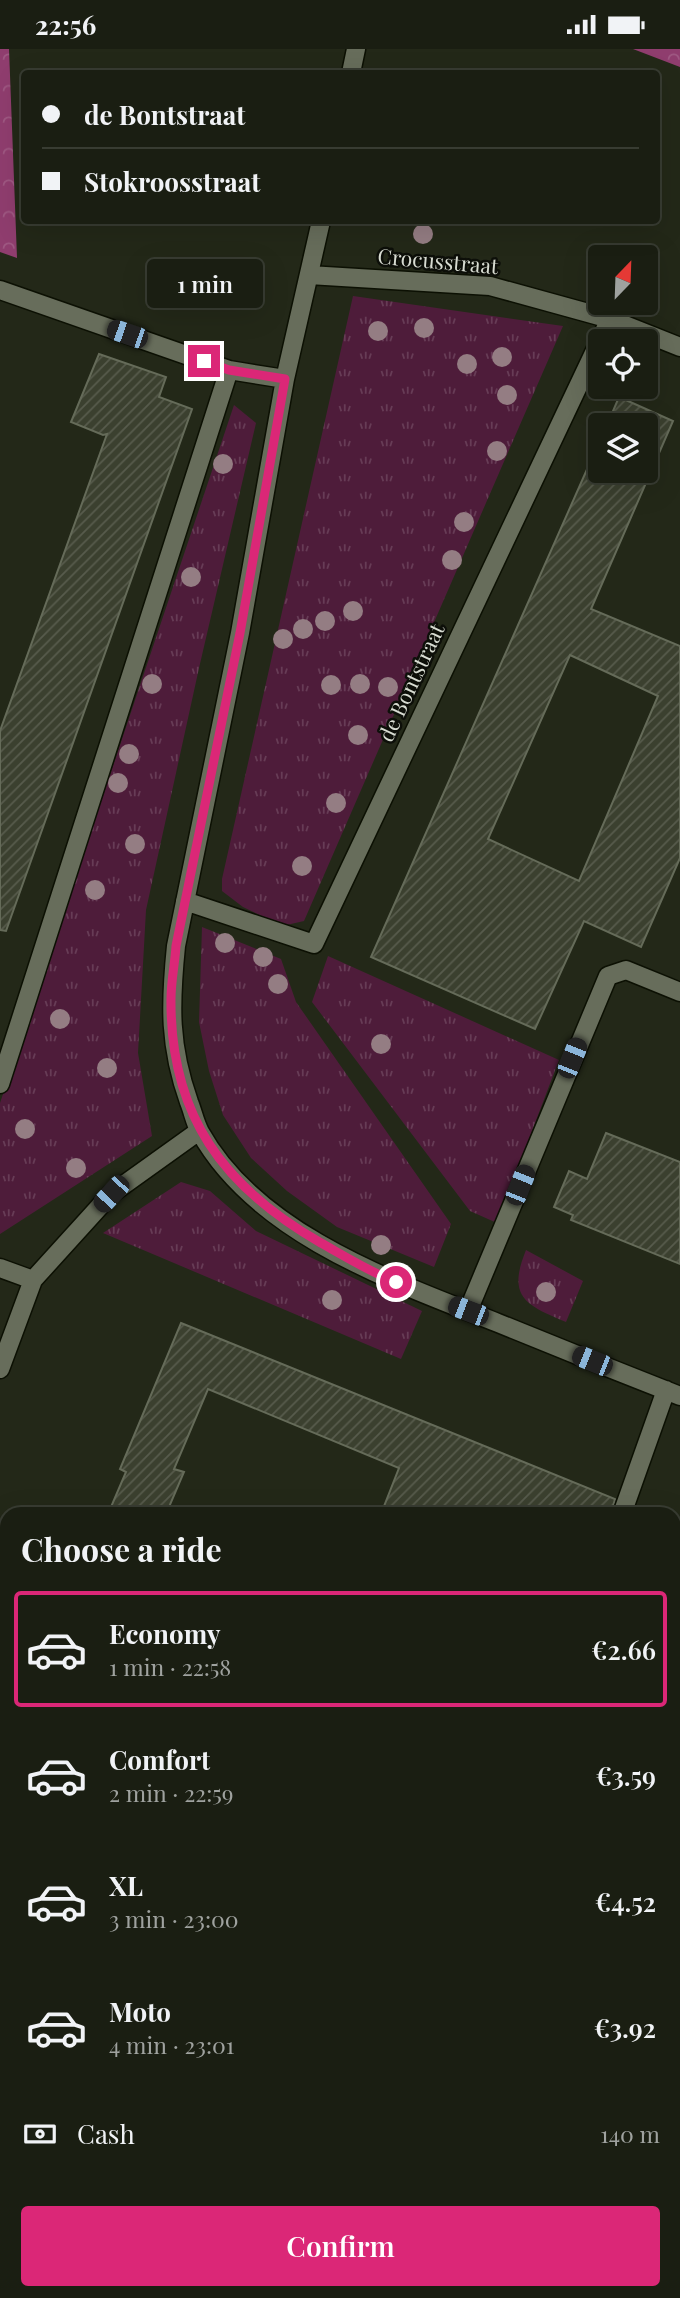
<!DOCTYPE html>
<meta charset="utf-8">
<style>
body{margin:0;font-family:"Playfair Display",serif;background:#23271b;color:#f1f3f6;height:100vh;display:flex;flex-direction:column;font-size:26px;white-space:nowrap}
*{box-sizing:border-box;margin:0}
p{font-size:23px;color:#9fa29f}
.icon{flex:none;width:38px;height:38px;fill:none;stroke:currentColor;stroke-width:2;stroke-linecap:round;stroke-linejoin:round}
.map{position:relative;flex:1;overflow:hidden}
.details{position:absolute;left:0px;top:1458px;width:681px;height:793px;display:flex;flex-direction:column;background:#1a1e12;border-radius:21px 21px 0 0;box-shadow:0 7px 28px #0002,0 0 0 2px #383c32}
.details>*{flex:none}
.guide{position:absolute;left:21px;top:21px;width:639px;height:154px;border-radius:7px;box-shadow:0 7px 28px #0002,0 0 0 2px #383c32;display:grid;align-content:center;height:154px;padding:0 21px;background:#1a1e12}
.needle{width:46px;rotate:23deg}
.fabs{position:absolute;left:588px;top:196px;display:grid;gap:14px}
.fabs a{display:grid;place-items:center;width:70px;height:70px;border-radius:7px;background:#1a1e12;box-shadow:0 7px 28px #0002,0 0 0 2px #383c32;font-size:35px}
.end{position:absolute;width:32px;height:32px;margin:-16px;border:9px solid #db2777;background:#fff;box-shadow:0 0 0 4px #fff}
.from{border-radius:50%}
.bubble{position:absolute;height:49px;border-radius:7px;background:#1a1e12;box-shadow:0 7px 28px #0002,0 0 0 2px #383c32;font-size:23px;font-weight:600;line-height:49px;text-align:center}
.car{position:absolute;width:21px;height:42px;margin:-21px -10px;border-radius:9px;box-shadow:0 0 5px 2px #0007;background:linear-gradient(#222 24%,#8ab4d8 0 40%,#222 0 76%,#8ab4d8 0 86%,#222 0)}
.guide b{display:flex;align-items:center;gap:24px;height:66px;font-size:26px}
.guide b+b{border-top:2px solid #383c32}
.guide i{width:18px;height:18px;background:#f1f3f6}
ul{padding:0;list-style:none}
li{display:flex;align-items:center;gap:21px;height:116px;margin:0 14px 10px;padding:0 7px;border:4px solid transparent;border-radius:7px}
li div{flex:1}
li b{display:block;font-size:26px}
li em{font-style:normal;font-weight:600}
li.selected{border-color:#db2777}
li>.icon{width:63px;height:63px;stroke-width:1.5}
h2{padding:0 21px;font-size:32px;line-height:84px}
.pay{display:flex;align-items:center;gap:18px;height:77px;padding:0 21px;font-size:26px}
.pay p{margin-inline-start:auto}
.action{display:flex;gap:14px;margin-top:auto;padding:14px 21px}
.action a{flex:1;height:80px;border-radius:7px;background:#db2777;color:#fff;font-size:28px;font-weight:600;line-height:80px;text-align:center}
.status{display:flex;justify-content:space-between;align-items:center;height:49px;padding:0 35px;background:#1a1e12;direction:ltr}
.status svg{height:19px;fill:currentColor}
.map>svg:first-child{display:block}
</style>
<div class="status"><b>22:56</b><svg viewBox="0 0 49 12"><path d="M0 12V9h3v3zM5 12V6h3v6zM10 12V3h3v9zM15 12V0h3v12zM26 1h20v11H26zM47 4h2v5h-2z"/></svg></div>
<div class="map">
<svg width="680" height="2249" viewBox="0 0 680 2249">
<defs>
<pattern id="grass-tufts" width="24" height="20" patternUnits="userSpaceOnUse" patternTransform="scale(1.75)"><rect width="24" height="20" fill="#4e1c3a"/><path d="M3 7l-1-3M5 7V3M7 7l1-3M15 17l-1-3M17 17v-4M19 17l1-3" fill="none" stroke="#673c56"/></pattern>
<pattern id="forest-crowns" width="20" height="18" patternUnits="userSpaceOnUse" patternTransform="scale(1.75)"><rect width="20" height="18" fill="#8f3d6e"/><path d="M2 6a3 3 0 1 1 6 0M12 15a3 3 0 1 1 6 0" fill="none" stroke="#9e5882"/></pattern>
<pattern id="water-ripples" width="26" height="14" patternUnits="userSpaceOnUse" patternTransform="scale(1.75)"><rect width="26" height="14" fill="#651448"/><path d="M2 4q2-2 4 0t4 0M15 11q2-2 4 0t4 0" fill="none" stroke="#7a3662"/></pattern>
<pattern id="building-hatch" width="6" height="6" patternUnits="userSpaceOnUse" patternTransform="scale(1.75)"><rect width="6" height="6" fill="#3b402f"/><path d="M-1 1l2-2M0 6l6-6M5 7l2-2" fill="none" stroke="#575b4c"/></pattern>
</defs>
<rect width="100%" height="100%" fill="#232818"/>
<path fill="url(#grass-tufts)" d="M353 247 563 277 304 872 282 877 243 858 222 842V830Z
M234 356 256 374 199 619 146 861 138 1004 152 1087 0 1185V1054Z
M202 878 281 910 296 953 451 1175 434 1218 337 1178 287 1142 251 1109 223 1066 209 1022 199 973Z
M328 907 559 1011 497 1174 470 1162 312 953Z
M181 1133 210 1142 256 1182 422 1262 401 1310 103 1184Z
M526 1201 583 1232 566 1273C525 1256 507 1248 526 1201Z"/>
<path fill="url(#forest-crowns)" d="M0 0H9L17 209 0 203Z
M633 0H680V18Z
M0 1811 7 1813V2003L0 2000Z
M674 2060 680 2062V2249H667L653 2244H674Z"/>
<path fill="url(#water-ripples)" d="M0 2078 7 2081V2244H451L466 2249H0Z"/>
<path fill="url(#building-hatch)" stroke="#656b59" stroke-width="2" fill-rule="evenodd" d="M99 305 166 328 159 348 192 360 6 882 0 881V682L107 385 103 386 71 373Z
M619 348 673 372 591 560 680 597V809L641 898 584 872 535 980 371 908 600 391V422H646V376H607ZM570 606 658 647 579 832 488 790Z
M606 1084 680 1113V1215L571 1171 573 1166 554 1158 569 1122 587 1130Z
M181 1274 615 1450 611 1465H381L399 1419 208 1340 174 1420 184 1423 166 1465H108L126 1423 120 1420Z"/>
<g fill="none" stroke-linecap="round" stroke-linejoin="round">
<defs>
<path id="street" d="M351 24 356 0
M321 172 285 330 240 584 176 897C170 956 169 997 189 1053 193 1063 195 1074 200 1083 257 1186 395 1233 498 1274 559 1299 619 1323 680 1347
M309 226 490 237 610 270 680 298
M0 241 229 321 285 330
M185 852 314 895 610 270
M0 1035 229 321
M0 1219 33 1231
M468 1262 608 927 626 921 680 943
M0 1320 33 1231 111 1145 199 1082
M622 1465 666 1341
M0 1785 7 1787
M674 2041 680 2044"/>
</defs>
<use href="#street" stroke="#0c1003" stroke-width="21"/>
<use href="#street" stroke="#676d5b" stroke-width="18"/>
</g>
<g fill="#947d83">
<circle cx="423" cy="185" r="10"/>
<circle cx="424" cy="279" r="10"/>
<circle cx="378" cy="282" r="10"/>
<circle cx="502" cy="308" r="10"/>
<circle cx="467" cy="315" r="10"/>
<circle cx="507" cy="346" r="10"/>
<circle cx="497" cy="402" r="10"/>
<circle cx="223" cy="415" r="10"/>
<circle cx="464" cy="473" r="10"/>
<circle cx="452" cy="511" r="10"/>
<circle cx="191" cy="528" r="10"/>
<circle cx="353" cy="562" r="10"/>
<circle cx="325" cy="572" r="10"/>
<circle cx="303" cy="580" r="10"/>
<circle cx="283" cy="590" r="10"/>
<circle cx="152" cy="635" r="10"/>
<circle cx="360" cy="635" r="10"/>
<circle cx="331" cy="636" r="10"/>
<circle cx="388" cy="638" r="10"/>
<circle cx="358" cy="686" r="10"/>
<circle cx="129" cy="705" r="10"/>
<circle cx="118" cy="734" r="10"/>
<circle cx="336" cy="754" r="10"/>
<circle cx="135" cy="795" r="10"/>
<circle cx="302" cy="817" r="10"/>
<circle cx="95" cy="841" r="10"/>
<circle cx="225" cy="894" r="10"/>
<circle cx="263" cy="908" r="10"/>
<circle cx="278" cy="935" r="10"/>
<circle cx="60" cy="970" r="10"/>
<circle cx="381" cy="995" r="10"/>
<circle cx="107" cy="1019" r="10"/>
<circle cx="25" cy="1080" r="10"/>
<circle cx="76" cy="1119" r="10"/>
<circle cx="381" cy="1196" r="10"/>
<circle cx="546" cy="1243" r="10"/>
<circle cx="332" cy="1251" r="10"/>
</g>
<g fill="none" stroke-linecap="round" stroke-linejoin="round">
<path stroke="#db2777" stroke-width="9" d="M204 312 229 321 285 330 240 584 176 897C175 914 171 932 171 950 170 1066 223 1138 321 1194 346 1208 370 1223 396 1233"/>
</g>
<g text-anchor="middle" stroke-width="5" stroke-linejoin="round" paint-order="stroke">
<g font-size="21" fill="#d8dcd2" stroke="#0d0f09">
<text transform="translate(438 213) rotate(5)" y="7">Crocusstraat</text>
<text transform="translate(412 634) rotate(-65)" y="7">de Bontstraat</text>
</g>
</g>
</svg>
<div class="fabs">
<a><svg class="needle" viewBox="-14 -14 28 28"><path d="M0-13l5 13h-10z" fill="#e53935"/><path d="M0 13l5-13h-10z" fill="#9fa29f"/></svg></a>
<a><svg class="icon" aria-label="locate" viewBox="0 0 24 24"><circle cx="12" cy="12" r="6"/><path d="M12 2v4M12 18v4M2 12h4M18 12h4"/></svg></a>
<a><svg class="icon" aria-label="layers" viewBox="0 0 24 24"><path d="M12 4l9 5-9 5-9-5zM3 14l9 5 9-5"/></svg></a>
</div>
<i class="end from" style="left:396px;top:1233px"></i>
<i class="end" style="left:204px;top:312px"></i>
<div class="bubble" style="left:147px;top:210px;width:116px">1 min</div>
<i class="car" style="left:127px;top:285px;rotate:289deg"></i>
<i class="car" style="left:572px;top:1009px;rotate:22deg"></i>
<i class="car" style="left:520px;top:1136px;rotate:22deg"></i>
<i class="car" style="left:111px;top:1145px;rotate:223deg"></i>
<i class="car" style="left:468px;top:1262px;rotate:291deg"></i>
<i class="car" style="left:592px;top:1312px;rotate:292deg"></i>
<div class="guide">
<b><i class="from"></i>de Bontstraat</b>
<b><i></i>Stokroosstraat</b>
</div>
<section class="details">
<h2>Choose a ride</h2>
<ul>
<li class="selected"><svg class="icon" aria-label="car" viewBox="0 0 24 24"><path d="M5 17H2v-5l4-1 3-4h7l3 4 3 1v5h-3M9 17h6M6 11h13"/><circle cx="7" cy="17" r="2"/><circle cx="17" cy="17" r="2"/></svg><div><b>Economy</b><p>1 min · 22:58</p></div><em>€2.66</em></li>
<li><svg class="icon" aria-label="car" viewBox="0 0 24 24"><path d="M5 17H2v-5l4-1 3-4h7l3 4 3 1v5h-3M9 17h6M6 11h13"/><circle cx="7" cy="17" r="2"/><circle cx="17" cy="17" r="2"/></svg><div><b>Comfort</b><p>2 min · 22:59</p></div><em>€3.59</em></li>
<li><svg class="icon" aria-label="car" viewBox="0 0 24 24"><path d="M5 17H2v-5l4-1 3-4h7l3 4 3 1v5h-3M9 17h6M6 11h13"/><circle cx="7" cy="17" r="2"/><circle cx="17" cy="17" r="2"/></svg><div><b>XL</b><p>3 min · 23:00</p></div><em>€4.52</em></li>
<li><svg class="icon" aria-label="car" viewBox="0 0 24 24"><path d="M5 17H2v-5l4-1 3-4h7l3 4 3 1v5h-3M9 17h6M6 11h13"/><circle cx="7" cy="17" r="2"/><circle cx="17" cy="17" r="2"/></svg><div><b>Moto</b><p>4 min · 23:01</p></div><em>€3.92</em></li>
</ul>
<div class="pay"><svg class="icon" aria-label="cash" viewBox="0 0 24 24"><path d="M3 7h18v10H3z"/><circle cx="12" cy="12" r="2"/></svg>Cash<p>140 m</p></div>
<div class="action"><a>Confirm</a></div>
</section>
</div>
